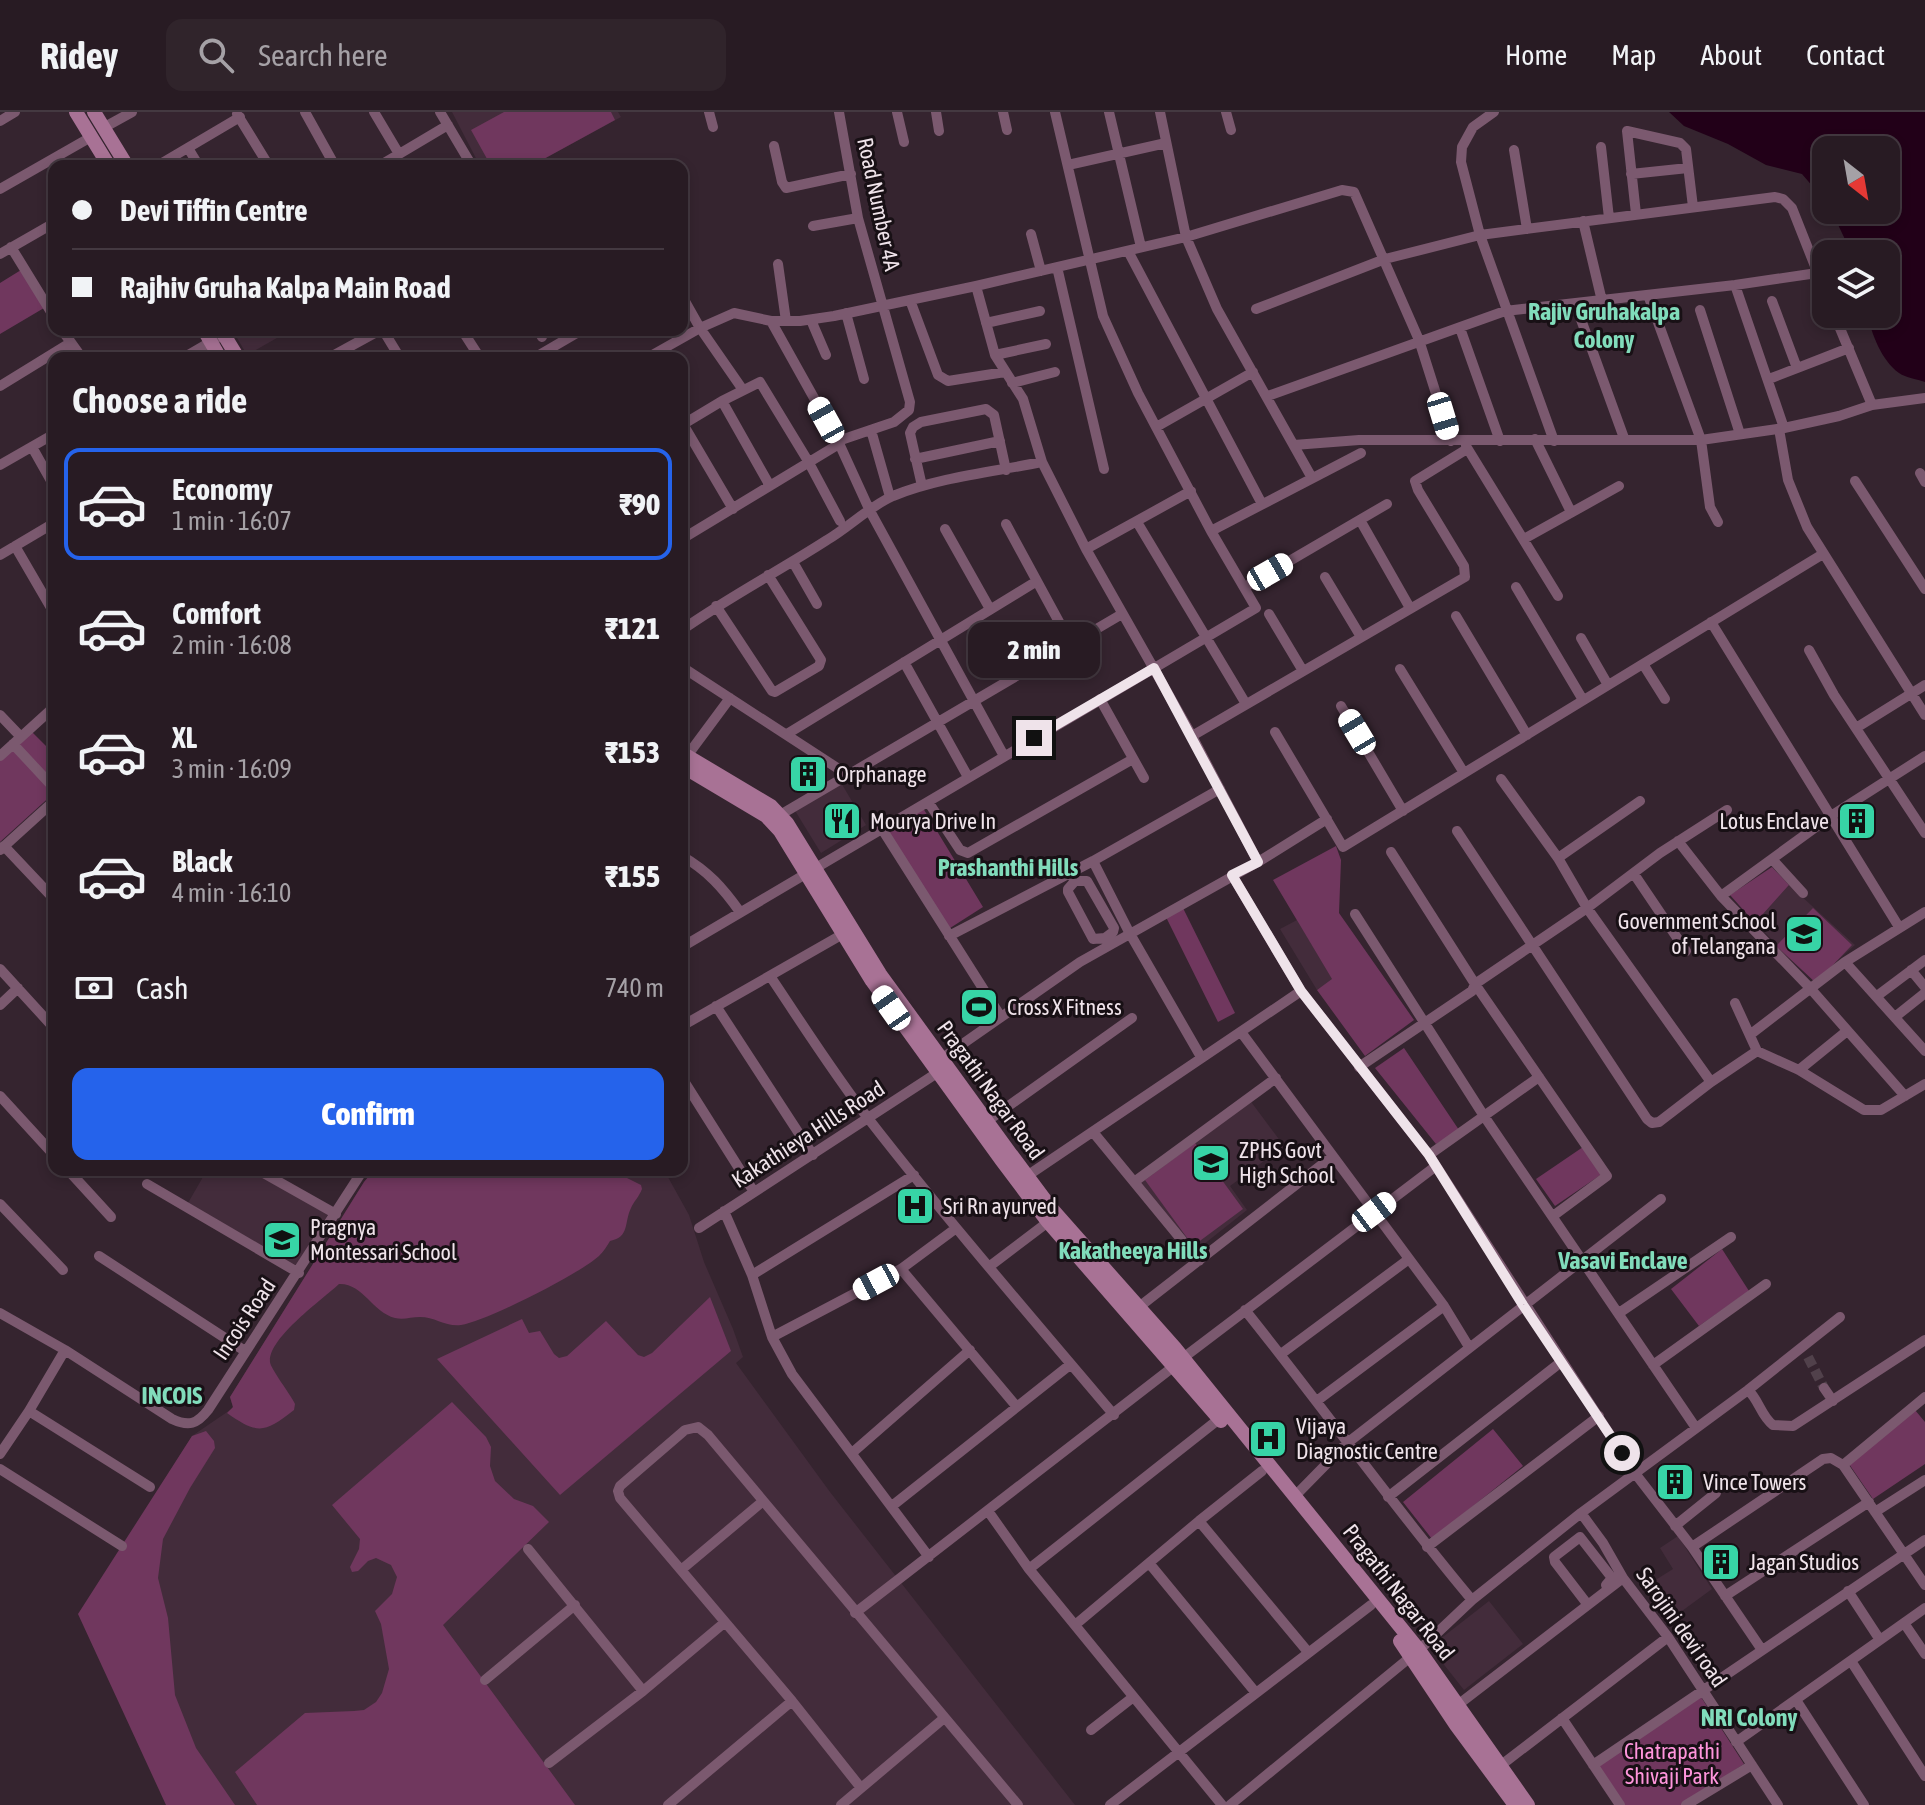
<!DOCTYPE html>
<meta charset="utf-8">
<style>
body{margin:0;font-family:"Asap Condensed",sans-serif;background:#30242b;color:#f1f3f6;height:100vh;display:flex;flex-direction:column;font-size:30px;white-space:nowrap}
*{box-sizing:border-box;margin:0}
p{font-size:26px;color:#a5a1a6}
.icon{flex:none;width:44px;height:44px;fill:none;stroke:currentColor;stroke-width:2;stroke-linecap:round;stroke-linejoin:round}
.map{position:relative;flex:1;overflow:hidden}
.details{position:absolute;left:48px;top:240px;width:640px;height:824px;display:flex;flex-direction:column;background:#281b23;border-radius:16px;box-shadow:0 4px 12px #0003,0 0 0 2px #443941}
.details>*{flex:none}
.top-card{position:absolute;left:48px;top:48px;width:640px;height:176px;border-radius:16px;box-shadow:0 4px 12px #0003,0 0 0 2px #443941;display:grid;align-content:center;height:176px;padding:0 24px;background:#281b23}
.needle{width:52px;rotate:149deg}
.tools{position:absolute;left:1812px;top:24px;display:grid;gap:16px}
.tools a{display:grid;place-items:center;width:88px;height:88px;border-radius:16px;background:#281b23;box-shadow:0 4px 12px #0003,0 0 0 2px #443941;font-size:40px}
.end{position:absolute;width:36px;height:36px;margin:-18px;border:10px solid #efe3ea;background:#111;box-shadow:0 0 0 4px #111}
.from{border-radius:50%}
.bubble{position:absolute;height:56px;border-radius:16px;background:#281b23;box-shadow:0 4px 12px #0003,0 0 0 2px #443941;font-size:26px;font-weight:800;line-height:56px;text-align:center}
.car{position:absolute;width:24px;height:48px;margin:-24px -12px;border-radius:10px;box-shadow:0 0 6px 2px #0007;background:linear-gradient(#fff 24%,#345 0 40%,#fff 0 76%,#345 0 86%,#fff 0)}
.top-card b{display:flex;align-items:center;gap:28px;height:76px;font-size:30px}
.top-card b+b{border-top:2px solid #443941}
.top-card i{width:20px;height:20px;background:#f1f3f6}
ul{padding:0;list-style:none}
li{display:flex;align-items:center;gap:24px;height:112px;margin:0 16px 12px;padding:0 8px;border:4px solid transparent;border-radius:16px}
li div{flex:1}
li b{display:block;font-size:30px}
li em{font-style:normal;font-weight:800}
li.active{border-color:#2563eb}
li>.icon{width:72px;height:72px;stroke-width:1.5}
h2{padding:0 24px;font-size:36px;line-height:96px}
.pay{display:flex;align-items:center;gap:20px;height:88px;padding:0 24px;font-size:30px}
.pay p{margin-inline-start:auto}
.primary-button{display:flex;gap:16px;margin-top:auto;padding:16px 24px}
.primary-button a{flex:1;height:92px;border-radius:16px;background:#2563eb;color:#fff;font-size:32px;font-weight:800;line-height:92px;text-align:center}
header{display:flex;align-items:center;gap:48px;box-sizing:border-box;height:112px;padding:0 40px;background:#281b23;border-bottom:2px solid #443941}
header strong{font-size:38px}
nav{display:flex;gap:44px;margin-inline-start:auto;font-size:28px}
.search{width:560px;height:72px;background:#30242b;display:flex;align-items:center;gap:20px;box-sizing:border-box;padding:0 28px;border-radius:16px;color:#a5a1a6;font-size:30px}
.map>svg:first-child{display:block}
</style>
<header>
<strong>Ridey</strong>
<div class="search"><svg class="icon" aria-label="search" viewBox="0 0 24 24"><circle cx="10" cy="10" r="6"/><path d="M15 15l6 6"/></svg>Search here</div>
<nav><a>Home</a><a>Map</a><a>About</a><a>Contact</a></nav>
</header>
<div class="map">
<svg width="1925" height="1693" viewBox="0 0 1925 1693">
<rect width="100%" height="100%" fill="#35242f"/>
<path fill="#432c3b" d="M452 0H618L621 5 531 54H480Z
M235 218H291L247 243 233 219Z
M840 669 866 713 821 741 794 697Z
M1789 773 1855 833 1814 869 1755 811Z
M1297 808 1333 868 1317 878 1280 817Z
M1249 987 1284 1034 1230 1074 1247 1098 1194 1140 1139 1069Z
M207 1058H253L328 1102 297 1154 188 1091Z
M374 1058H612L620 1062 628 1058H664L689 1103 704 1150 733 1217 743 1245 736 1251 830 1380 1075 1693H166L121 1437 192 1324 233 1296 230 1285 364 1070Z
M1678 1424 1712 1477 1671 1507 1649 1472 1673 1457 1660 1436Z
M1489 1489 1523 1532 1464 1578 1430 1535Z"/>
<path fill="#70375e" d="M504 0H611L615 8 531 54H491L471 18Z
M21 158 44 196 0 222V171Z
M31 619 54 642V681L0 730V647Z
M923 696 983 795 947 818 886 719Z
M1336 734 1341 748 1339 801 1414 908 1365 944 1317 878 1332 867 1273 768Z
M1772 755 1789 773 1755 811 1730 783Z
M1182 794 1235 901 1218 910 1165 803Z
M1813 796 1852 833 1816 871 1776 834Z
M1404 936 1459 1018 1436 1032 1375 956Z
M1195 1031 1243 1097 1193 1134 1145 1068Z
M1583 1035 1602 1062 1555 1094 1536 1067Z
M374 1058H611L641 1073 642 1077C639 1085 634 1089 631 1096 624 1110 630 1125 610 1129 607 1134 604 1139 599 1144 579 1162 487 1209 461 1213 446 1215 435 1205 420 1205 411 1205 404 1208 395 1206 372 1200 363 1171 339 1172 322 1188 268 1226 270 1250 270 1256 291 1283 295 1292L294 1298C264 1322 257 1322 227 1301L233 1295 230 1285 364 1070Z
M1722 1137 1749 1179 1699 1214 1671 1177Z
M710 1185 731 1239 560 1383 437 1247 522 1207 529 1221 540 1219 554 1242 559 1246 567 1244 606 1209 638 1243 644 1245 652 1241Z
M452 1290 486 1325 491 1335 490 1354 495 1369 514 1387 533 1394 549 1410 443 1513 575 1693H257L235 1660 305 1601 354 1599 364 1598 376 1590 382 1581 389 1557 381 1512 375 1499 392 1482 397 1465 391 1453 376 1446 368 1449 358 1459 352 1460 350 1455 359 1437 360 1427 332 1393Z
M1915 1298 1925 1310V1352L1873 1387 1849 1352Z
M1493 1317 1523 1354 1432 1427 1403 1390Z
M206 1319 214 1329 215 1336 190 1376 163 1427 158 1466 168 1506 175 1583 196 1636 235 1693H166L78 1502 192 1324Z
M1701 1585 1744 1652 1681 1693H1622L1596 1653Z"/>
<path fill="#220018" d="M1669 0H1925V270C1917 267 1906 266 1899 261 1881 248 1872 222 1867 202H1886V142H1852L1831 98H1886V38H1826V90L1802 62 1766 53 1728 32 1684 14Z"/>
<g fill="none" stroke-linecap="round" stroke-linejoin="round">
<path stroke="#51414b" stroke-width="10" stroke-dasharray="10 5" stroke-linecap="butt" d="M1808 1245 1824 1276"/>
<path stroke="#7b596f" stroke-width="10" d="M305 0 335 54
M374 0 399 42
M440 0 472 54
M709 0 713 15
M897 0 904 30
M936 0 939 19
M1003 0 1007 18
M1109 0 1141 135
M1160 0 1186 125 1217 197 1312 366
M1226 0 1231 18
M1494 0 1473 15 1462 35 1461 50 1480 123 1554 329
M237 2 269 54
M0 9 15 0
M103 16 132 0
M774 34 782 70 786 76 851 62
M1601 35 1609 106
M188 36 199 54
M1514 38 1527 117
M1068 53 1166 31
M157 54 240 5
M379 54 448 13
M1631 62 1688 56
M0 77 91 25
M1636 102 1627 19 1680 31 1686 37 1693 95
M1583 109 1602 189
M813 114 858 106
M1031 122 1041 159
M11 135 54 205
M1128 139 1262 392
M0 142 54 111
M778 152 786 209
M1057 155 1104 357
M1735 173 1784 316
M976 174 995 243 1023 287 1042 350 1086 437 1192 624 1258 750
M1648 183 1701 328 1710 395 1718 410
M682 184 700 216 743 278
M910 188 938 263 948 269 1005 260
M1772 189 1797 256
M1575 191 1624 326
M1256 197 1385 147 1480 123 1775 85 1783 87 1792 96 1826 182
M1700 198 1740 322
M846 201 864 267
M811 208 826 243
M771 209 838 329 870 399 1004 644
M986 211 1040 199
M1460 216 1500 329
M62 218 82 246
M383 218 400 246
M462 218 480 246
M538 218 542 225
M995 243 1046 232
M183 246 231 218
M329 246 380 218
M534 246 582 218
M647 246 700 216 734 201 771 209H800L834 204 976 174 1186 125 1342 78 1354 80 1419 228 1451 329
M1769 267 1849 236
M1012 271 1055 260
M0 274 70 231
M1268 284 1505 199 1735 173 1817 161
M722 289 770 374
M1872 293 1925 286
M683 312 733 397
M682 313 722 289 760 270 808 349 840 409
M1158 314 1253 260
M1779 317 1788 368 1807 415 1925 603
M871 318 890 385
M1535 327 1571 400
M838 329 894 310 909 298 910 290 858 106 839 0
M1294 333 1359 328H1701L1784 316 1839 304 1872 293 1834 202
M1466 334 1558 484
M32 335 54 374
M915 347 1000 329
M0 353 54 322
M1920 361 1925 370
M1855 369 1925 477
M922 374 910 321 913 315 921 310 986 297 994 303 1006 358
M1360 408 1410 496
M1137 410 1246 592
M1006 412 1071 532
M945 417 990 497
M1211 419 1361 341
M682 427 839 332
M1524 427 1619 374
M15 434 54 501
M1086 437 1191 379
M0 443 54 411
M793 450 817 492
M1325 465 1361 525
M1245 475 1387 392
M1516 475 1583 588
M716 494 772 579 775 580 819 554 821 548 768 463
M1269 502 1303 559
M1456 504 1527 623
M1711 510 1899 815
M682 518C729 485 779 459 827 428 849 415 870 394 893 384 940 365 993 360 1042 350
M1581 526 1608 573
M1809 538 1834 583 1925 721
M904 550 968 665
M1643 552 1665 587
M682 555 848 663
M1400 557 1464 661
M1100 587 1144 666
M1341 594 1403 699
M0 603 21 625
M1856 616 1925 573
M1275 620 1343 735 1823 442
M787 622 1037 469
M1192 624 1465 465 1464 454 1418 378 1415 369 1467 337
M13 632 54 676
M0 644 54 595
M687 644 730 586
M1501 667 1558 746 1587 796 1711 970
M929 691 960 738 968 741 1133 647
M780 703 1122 502
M882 717 1001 905
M1457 719 1647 1007 1652 1011 1659 1010 1711 970 1757 939
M1678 729 1721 784 1810 876 1905 984
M4 734 54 787
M0 738 54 689
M1391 740 1475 872 1607 1064 1553 1104
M682 744C708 759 723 776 740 800
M1558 746 1640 689
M1772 747 1803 781
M1093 749 1129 820 1201 945
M1070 761 1075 769 1068 777V780L1093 827 1105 826 1109 833
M1634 762 1686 839
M1232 763 1301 879 1429 1043 1634 1360 1692 1435 1762 1538
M1075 769H1087L1114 816 1113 820 1105 826
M1721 784 1831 704 1925 644
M1355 802 1484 1004 1696 1316
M949 824 1093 749 1220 677
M682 835 1256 496 1211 419 1138 281 1103 204 1055 0
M1845 850 1925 939
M0 857 54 916
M1911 858 1925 875
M770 864C803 913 835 964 871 1010 949 1110 1032 1206 1114 1303
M1877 884 1925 848
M1735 891 1757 939 1799 958 1864 998H1881L1925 972
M0 893 18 876
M716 894 813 1043
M1895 905 1925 881
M682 914 843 822
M1241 920 1444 1194 1469 1235
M1751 922 1845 850 1925 800
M941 947 1080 850 1258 750 1327 707
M1359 955 1472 879 1475 872 1587 796 1660 741 1727 698
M1799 958 1847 919
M682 966 754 1080
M0 984 54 1043
M986 1010 1132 906
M1093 1020 1199 1149
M1429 1043 1539 965
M68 1058 111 1105
M258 1058 336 1102
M1027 1064 1301 879
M1134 1070 1276 966
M147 1072 299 1161
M0 1092 63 1158
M724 1099 752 1163 772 1225 792 1262 929 1445
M699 1116 937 961
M99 1144 245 1239
M990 1154 1048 1110
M901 1157 1017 1295
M752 1163 914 1063
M1139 1195 1333 1044
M1245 1198C1322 1294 1393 1394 1472 1488
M0 1201 65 1238 172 1307C189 1315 197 1312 208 1298L363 1058
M1619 1201 1731 1125
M772 1225 901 1157 955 1117
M1281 1242 1409 1147
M1183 1246 1436 1054
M1653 1253 1766 1172
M1824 1276 1833 1289
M1748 1278C1759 1288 1761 1304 1773 1313L1793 1314 1925 1228
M1318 1288 1444 1194
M29 1299 150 1375
M852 1341 970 1238
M0 1342 29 1299 65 1238
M1843 1353 1925 1473
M0 1357 122 1434
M1295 1384 1346 1332 1661 1087
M1388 1385 1561 1250
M892 1394 1071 1252
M988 1399 1029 1457 1222 1693
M1875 1400 1925 1368
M1581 1401 1603 1431 1623 1466 1668 1525 1778 1693
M1199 1409 1308 1540
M1675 1414 1716 1381
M1427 1435 1599 1304
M1692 1435 1823 1347 1831 1346 1843 1353 1925 1285
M528 1437 643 1579
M1149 1451 1256 1581
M1029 1457 1219 1307
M681 1458 762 1390
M1848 1479 1880 1528
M1725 1484 1869 1390
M1588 1493 1555 1450 1554 1445 1580 1425 1612 1466 1606 1473
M855 1501 1173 1255
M1904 1511 1925 1542
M1075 1513 1199 1409 1262 1359
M1851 1549 1925 1664
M485 1568 575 1493
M1796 1588 1864 1693
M1459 1592 1623 1466
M1562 1606 1620 1693
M1091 1618 1132 1586
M1736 1630 1925 1496
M549 1651 643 1579 724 1511
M1593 1653 1925 1428
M1500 1654 1668 1525
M861 1676 792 1589 620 1386 618 1379 620 1374 685 1318 698 1315 708 1323 1018 1693
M668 1693 792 1589
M841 1693 943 1607
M1110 1693 1371 1493
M1230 1693 1419 1538 1472 1488 1581 1401 1748 1278 1840 1205
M1686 1693 1752 1653"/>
<path stroke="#a87295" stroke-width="14" d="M76 0 109 54
M94 0 127 54
M204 218 220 246
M221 218 238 246
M682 641 771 694 787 711 880 862 1010 1041 1051 1096 1175 1236 1419 1538 1528 1693
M682 654 766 704 780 719 872 869 1002 1049 1048 1110 1221 1309
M1400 1529 1456 1613 1515 1693"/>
</g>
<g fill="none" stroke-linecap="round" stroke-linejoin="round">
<path stroke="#efe3ea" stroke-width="10" d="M1034 626 1154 556 1258 750 1232 763 1301 879 1429 1043 1523 1193 1622 1341"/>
</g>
<defs>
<symbol id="building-square" viewBox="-11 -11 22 22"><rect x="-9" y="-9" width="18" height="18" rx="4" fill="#37d4a6" stroke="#181015"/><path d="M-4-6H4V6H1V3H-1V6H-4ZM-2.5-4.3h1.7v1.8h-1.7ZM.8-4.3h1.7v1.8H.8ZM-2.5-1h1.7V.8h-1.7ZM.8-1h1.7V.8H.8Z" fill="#111"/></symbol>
<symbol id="restaurant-square" viewBox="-11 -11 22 22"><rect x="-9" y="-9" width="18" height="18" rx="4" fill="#37d4a6" stroke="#181015"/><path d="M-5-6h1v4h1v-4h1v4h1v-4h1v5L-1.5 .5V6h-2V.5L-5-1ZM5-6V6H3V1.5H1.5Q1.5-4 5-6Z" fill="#111"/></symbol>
<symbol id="school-square" viewBox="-11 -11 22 22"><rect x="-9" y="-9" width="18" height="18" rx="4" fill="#37d4a6" stroke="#181015"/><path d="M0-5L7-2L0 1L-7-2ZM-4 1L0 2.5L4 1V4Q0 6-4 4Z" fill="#111"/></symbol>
<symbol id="stadium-square" viewBox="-11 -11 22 22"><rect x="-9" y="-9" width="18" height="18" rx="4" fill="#37d4a6" stroke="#181015"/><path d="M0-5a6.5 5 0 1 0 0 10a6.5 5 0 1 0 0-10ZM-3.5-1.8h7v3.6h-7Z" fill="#111"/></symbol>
<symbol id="hospital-square" viewBox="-11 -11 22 22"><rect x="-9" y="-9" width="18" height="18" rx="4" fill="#37d4a6" stroke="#181015"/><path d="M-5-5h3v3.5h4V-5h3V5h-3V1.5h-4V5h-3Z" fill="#111"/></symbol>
</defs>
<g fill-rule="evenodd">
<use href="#building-square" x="786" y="640" width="44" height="44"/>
<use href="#restaurant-square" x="820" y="687" width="44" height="44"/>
<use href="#building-square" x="1835" y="687" width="44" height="44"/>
<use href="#school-square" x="1782" y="800" width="44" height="44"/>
<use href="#stadium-square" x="957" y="873" width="44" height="44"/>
<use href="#school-square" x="1189" y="1029" width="44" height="44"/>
<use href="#hospital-square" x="893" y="1072" width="44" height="44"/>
<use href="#school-square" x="260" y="1106" width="44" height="44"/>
<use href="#hospital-square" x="1246" y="1305" width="44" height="44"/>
<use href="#building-square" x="1653" y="1348" width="44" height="44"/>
<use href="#building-square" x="1699" y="1428" width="44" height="44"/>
</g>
<g text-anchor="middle" stroke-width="6" stroke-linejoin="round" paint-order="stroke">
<g font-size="22" fill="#efe3ea" stroke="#181015">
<text transform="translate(879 92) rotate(78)" y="8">Road Number 4A</text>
<text transform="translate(991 978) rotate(54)" y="8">Pragathi Nagar Road</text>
<text transform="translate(808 1022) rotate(-33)" y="8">Kakathieya Hills Road</text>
<text transform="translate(244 1207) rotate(-56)" y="8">Incois Road</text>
<text transform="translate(1399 1480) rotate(52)" y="8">Pragathi Nagar Road</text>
<text transform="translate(1682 1515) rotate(55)" y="8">Sarojini devi road</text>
</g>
<g font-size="22" fill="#efe3ea" stroke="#181015" text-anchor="start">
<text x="836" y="670">Orphanage</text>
<text x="870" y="717">Mourya Drive In</text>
<text x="1829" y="717" text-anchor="end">Lotus Enclave</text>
<text x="1776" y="817" text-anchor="end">Government School<tspan x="1776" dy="25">of Telangana</tspan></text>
<text x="1007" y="903">Cross X Fitness</text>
<text x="1239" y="1046">ZPHS Govt<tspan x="1239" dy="25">High School</tspan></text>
<text x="943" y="1102">Sri Rn ayurved</text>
<text x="310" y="1123">Pragnya<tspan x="310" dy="25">Montessari School</tspan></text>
<text x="1296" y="1322">Vijaya<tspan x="1296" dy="25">Diagnostic Centre</tspan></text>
<text x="1703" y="1378">Vince Towers</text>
<text x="1749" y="1458">Jagan Studios</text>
</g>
<g font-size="22" fill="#ff95dc" stroke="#181015">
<text x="1672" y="1647">Chatrapathi<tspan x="1672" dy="25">Shivaji Park</tspan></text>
</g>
<g font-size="24" font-weight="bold" fill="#81dcbb" stroke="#181015">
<text x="1604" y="208">Rajiv Gruhakalpa<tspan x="1604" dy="28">Colony</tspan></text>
<text x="1008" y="764">Prashanthi Hills</text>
<text x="1133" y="1147">Kakatheeya Hills</text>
<text x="1623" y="1157">Vasavi Enclave</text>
<text x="172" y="1292">INCOIS</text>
<text x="1749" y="1614">NRI Colony</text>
</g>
</g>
</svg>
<div class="tools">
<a><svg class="needle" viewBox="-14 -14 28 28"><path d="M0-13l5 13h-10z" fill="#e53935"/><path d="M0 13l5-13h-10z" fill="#a5a1a6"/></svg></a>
<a><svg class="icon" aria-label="layers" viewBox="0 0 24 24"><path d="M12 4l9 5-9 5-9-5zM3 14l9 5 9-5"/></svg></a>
</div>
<i class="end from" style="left:1622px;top:1341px"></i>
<i class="end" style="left:1034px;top:626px"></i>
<div class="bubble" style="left:968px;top:510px;width:132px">2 min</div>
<i class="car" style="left:1443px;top:304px;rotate:163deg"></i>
<i class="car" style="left:826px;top:308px;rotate:331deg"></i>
<i class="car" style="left:1270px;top:460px;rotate:60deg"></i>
<i class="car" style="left:1357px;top:620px;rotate:329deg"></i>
<i class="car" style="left:891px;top:896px;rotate:325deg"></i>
<i class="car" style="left:1374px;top:1100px;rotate:53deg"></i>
<i class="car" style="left:876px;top:1170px;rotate:242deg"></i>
<div class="top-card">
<b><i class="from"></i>Devi Tiffin Centre</b>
<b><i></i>Rajhiv Gruha Kalpa Main Road</b>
</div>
<section class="details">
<h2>Choose a ride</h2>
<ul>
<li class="active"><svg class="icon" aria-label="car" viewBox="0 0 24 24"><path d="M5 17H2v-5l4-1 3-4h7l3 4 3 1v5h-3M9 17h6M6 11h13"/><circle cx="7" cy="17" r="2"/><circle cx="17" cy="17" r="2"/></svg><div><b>Economy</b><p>1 min · 16:07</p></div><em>₹90</em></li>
<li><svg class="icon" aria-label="car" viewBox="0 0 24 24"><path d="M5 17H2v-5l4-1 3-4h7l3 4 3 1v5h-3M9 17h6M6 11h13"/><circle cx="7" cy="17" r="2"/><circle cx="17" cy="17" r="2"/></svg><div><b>Comfort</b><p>2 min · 16:08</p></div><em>₹121</em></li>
<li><svg class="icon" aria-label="car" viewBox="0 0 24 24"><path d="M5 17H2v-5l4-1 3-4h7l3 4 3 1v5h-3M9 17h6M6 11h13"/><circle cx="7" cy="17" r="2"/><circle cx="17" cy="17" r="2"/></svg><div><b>XL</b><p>3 min · 16:09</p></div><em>₹153</em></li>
<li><svg class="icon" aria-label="car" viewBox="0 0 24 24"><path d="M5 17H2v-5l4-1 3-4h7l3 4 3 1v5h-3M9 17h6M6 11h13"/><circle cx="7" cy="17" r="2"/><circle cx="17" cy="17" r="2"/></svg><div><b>Black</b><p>4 min · 16:10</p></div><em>₹155</em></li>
</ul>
<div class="pay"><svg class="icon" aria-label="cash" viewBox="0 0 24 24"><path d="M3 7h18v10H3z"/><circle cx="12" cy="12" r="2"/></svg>Cash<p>740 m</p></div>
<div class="primary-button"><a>Confirm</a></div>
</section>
</div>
